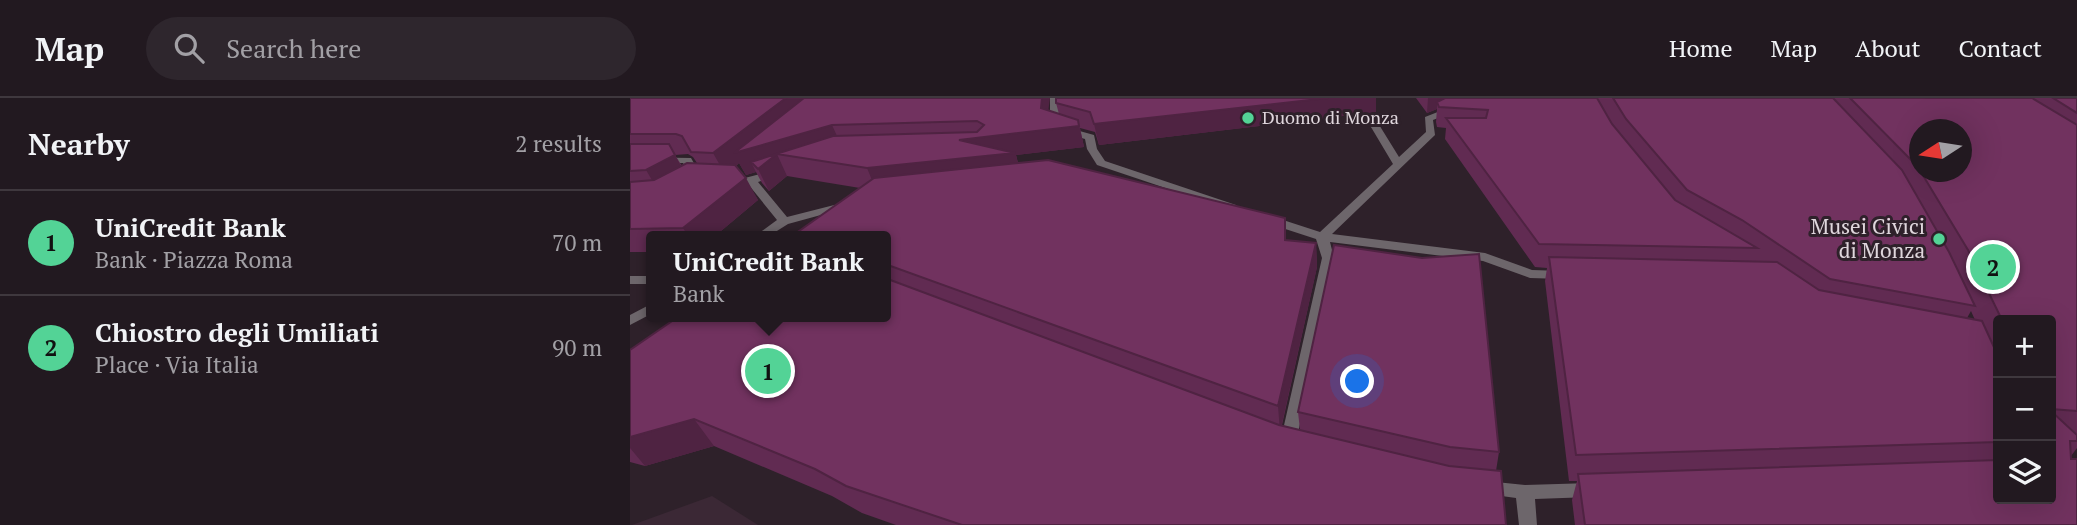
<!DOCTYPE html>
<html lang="en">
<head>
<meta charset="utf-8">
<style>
	body { margin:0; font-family:"PT Serif",serif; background:#2e262d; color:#f1f3f6 }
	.controls { position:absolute; right:21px; bottom:21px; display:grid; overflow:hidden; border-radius:7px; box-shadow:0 7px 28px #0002 }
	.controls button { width:63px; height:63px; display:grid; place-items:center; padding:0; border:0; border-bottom:2px solid #3f383e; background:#221920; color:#f1f3f6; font:35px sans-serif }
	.compass { position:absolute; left:1279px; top:21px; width:63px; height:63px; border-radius:50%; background:#221920; box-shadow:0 7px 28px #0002; rotate:258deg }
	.you { position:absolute; left:728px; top:284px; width:24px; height:24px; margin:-18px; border:5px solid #fff; border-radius:50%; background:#1a73e8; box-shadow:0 0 0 10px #1a73e833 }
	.badge { display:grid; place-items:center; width:46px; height:46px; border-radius:50%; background:#53d396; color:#111; font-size:23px; font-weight:700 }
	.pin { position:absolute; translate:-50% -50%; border:4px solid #fff; box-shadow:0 2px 7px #0006 }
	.popup { position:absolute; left:16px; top:133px; width:245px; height:91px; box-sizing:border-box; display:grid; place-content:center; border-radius:7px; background:#221920; filter:drop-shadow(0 2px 5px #0005); font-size:23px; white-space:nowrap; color:#a2a0a5 }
	.popup b { font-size:26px; color:#f1f3f6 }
	.popup::after { content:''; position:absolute; left:50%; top:100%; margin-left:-14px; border:14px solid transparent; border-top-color:#221920 }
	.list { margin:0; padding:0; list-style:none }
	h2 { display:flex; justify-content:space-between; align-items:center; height:91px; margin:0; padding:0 28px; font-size:30px }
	h2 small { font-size:23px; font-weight:400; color:#a2a0a5 }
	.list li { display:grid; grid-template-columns:46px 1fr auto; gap:21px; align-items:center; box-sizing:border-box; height:105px; padding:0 28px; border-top:2px solid #3f383e }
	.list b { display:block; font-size:26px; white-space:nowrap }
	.list p { margin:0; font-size:23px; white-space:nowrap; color:#a2a0a5 }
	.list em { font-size:23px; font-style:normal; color:#a2a0a5 }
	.icon { flex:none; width:38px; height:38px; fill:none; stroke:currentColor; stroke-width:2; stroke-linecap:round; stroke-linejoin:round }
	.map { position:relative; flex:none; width:1447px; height:427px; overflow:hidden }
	header { display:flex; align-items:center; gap:42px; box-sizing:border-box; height:98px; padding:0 35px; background:#221920; border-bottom:2px solid #3f383e }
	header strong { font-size:33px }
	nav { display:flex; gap:38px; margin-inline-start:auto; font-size:24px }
	.search { width:490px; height:63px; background:#2e262d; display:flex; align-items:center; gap:18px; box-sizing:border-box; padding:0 24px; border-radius:38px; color:#a2a0a5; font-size:26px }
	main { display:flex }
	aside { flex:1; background:#221920 }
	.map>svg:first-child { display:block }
</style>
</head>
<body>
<header>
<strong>Map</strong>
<div class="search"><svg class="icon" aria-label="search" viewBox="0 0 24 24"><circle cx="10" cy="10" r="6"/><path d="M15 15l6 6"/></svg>Search here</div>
<nav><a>Home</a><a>Map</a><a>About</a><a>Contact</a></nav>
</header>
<main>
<aside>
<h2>Nearby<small>2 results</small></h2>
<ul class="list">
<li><span class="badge">1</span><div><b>UniCredit Bank</b><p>Bank · Piazza Roma</p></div><em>70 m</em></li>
<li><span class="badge">2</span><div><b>Chiostro degli Umiliati</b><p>Place · Via Italia</p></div><em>90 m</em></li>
</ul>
</aside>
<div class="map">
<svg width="1447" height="427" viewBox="0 0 1447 427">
	<rect width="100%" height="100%" fill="#2e212a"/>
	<path fill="#3b2835" d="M82,398L128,427H2Z"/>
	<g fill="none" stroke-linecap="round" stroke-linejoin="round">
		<path fill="#6d666b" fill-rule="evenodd" d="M420,0H430L428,27L464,37L467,51L475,63L606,107L608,109L602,112L598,111L467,67L457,51L455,41L420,31Z
			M823,8L826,9V13L803,22L805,37L702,136L855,155L902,172L933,173L940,177L933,181L900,180L853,163L700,144L704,160L666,345L664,349L658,351L652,349L650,345L692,160L686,141L634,124L632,121L638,117L690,134L763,66L735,19L737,17H743L769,59L796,34L795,19Z
			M0,59L61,60L73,81L71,83H63L53,65H0Z
			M146,72L150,73V77L128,84L157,119L216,104L222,107L220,109L158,126L139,138H125L147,122L118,86L109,83L111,81Z
			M0,178H21V186H0Z
			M21,206V216L0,227V217Z
			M856,383L895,387L961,385L967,387L970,392L967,397L961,399L905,401L907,427H889L886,400L850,395L847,390L850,385Z"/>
	</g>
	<path fill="#612b52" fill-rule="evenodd" d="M0,0L418,13L429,16L426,5V0H746V14L469,47L465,34L450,30L454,49L386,57L388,65L657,142L686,145L687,169L652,327L670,332L668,314L869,354L866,373L876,427H266L232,415L202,398L84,348L15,368L0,364V252L255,219V138L230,90L157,78L139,93L132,85L126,74L116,77L109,65L106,68L128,102L85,138H21V154H0ZM58,56L63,59L67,65L52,68L45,57Z
		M786,0H1447V350L1441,358L1447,427H945L942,402L947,383H939L915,183L917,170L905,169L815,41L816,30L807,29L806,24L807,11L797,15ZM1290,32L1332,74H1290ZM1341,213L1345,222L1337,220ZM1368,222H1421V401H1368Z"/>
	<path fill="#4f2342" d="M156,0H190L211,47L147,56L157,78L139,93L128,71L121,64L126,74L116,77L109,65L95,76L83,55Z
		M412,0H420L416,30L411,10Z
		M698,0H746V14L469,47L464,26Z
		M798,0H829L809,10L807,4V11L797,15Z
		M448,22L454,49L386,57L391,77L246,92L237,70L329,42Z
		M39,46L57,79L29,94L16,72Z
		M116,80L128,102L85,138H58L53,130Z
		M686,145L687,169L650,334L648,308Z
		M64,321L84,348L15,368L0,350V339Z"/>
	<path fill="#71325f" stroke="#4f2342" stroke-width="2" d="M0,0H156L83,55L61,54L52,38L46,36H0Z
		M174,0H412L411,10L448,22L449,28L329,42L385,55L237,70L147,56L128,71L121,64L203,38L347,34L354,27L347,23L202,27L104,55Z
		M426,0H698L464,26L460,14L426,5Z
		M815,0H967L982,26L1045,102L1127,150L909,146L816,20H856L858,12L809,9L807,4Z
		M983,0H1203L1272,72L1319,154L1345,208L1200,181L1112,122L1057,92L996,21Z
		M1220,0H1402L1447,27V313L1421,311V222H1372L1338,152L1291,74H1332V32H1290V71Z
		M1423,0H1447V15Z
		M0,46H39L45,57L16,72L0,73Z
		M418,62L655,120V142L686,145L648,308L255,166V138H162L244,80Z
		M57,65L105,67L116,80L53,130L0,131V84L24,82Z
		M704,147L792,160L849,156L869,354L820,349L668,314Z
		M919,159L1147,164L1189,192L1352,223L1368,258V344L946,357Z
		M255,180L649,327L819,368L871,373L876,427H332L216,388L185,371L64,321L0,339V252L48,219H255Z
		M1421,313L1447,337V343H1440L1441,361H1447V427H955L948,376L1368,362V401H1421Z"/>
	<g fill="#53d396" stroke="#2e212a" stroke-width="2.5">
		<circle cx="618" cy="20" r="7"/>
		<circle cx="1309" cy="141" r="7"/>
	</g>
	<g text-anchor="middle" stroke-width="6" stroke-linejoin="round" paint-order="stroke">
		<g font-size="18" fill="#e0d7dd" stroke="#2e212a" text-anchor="start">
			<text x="632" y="26">Duomo di Monza</text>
		</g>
		<g font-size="21" fill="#e0d7dd" stroke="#2e212a" text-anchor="end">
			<text x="1295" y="136">Musei Civici<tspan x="1295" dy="24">di Monza</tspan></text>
		</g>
	</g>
</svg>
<div class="controls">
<button>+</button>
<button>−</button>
<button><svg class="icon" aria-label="layers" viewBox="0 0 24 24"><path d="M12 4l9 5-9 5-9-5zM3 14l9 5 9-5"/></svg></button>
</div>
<svg class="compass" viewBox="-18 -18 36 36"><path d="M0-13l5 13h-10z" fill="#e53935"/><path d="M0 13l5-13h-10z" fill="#a2a0a5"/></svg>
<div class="you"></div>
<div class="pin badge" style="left:138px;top:273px">1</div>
<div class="popup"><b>UniCredit Bank</b>Bank</div>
<div class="pin badge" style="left:1363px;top:169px">2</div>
</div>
</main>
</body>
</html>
